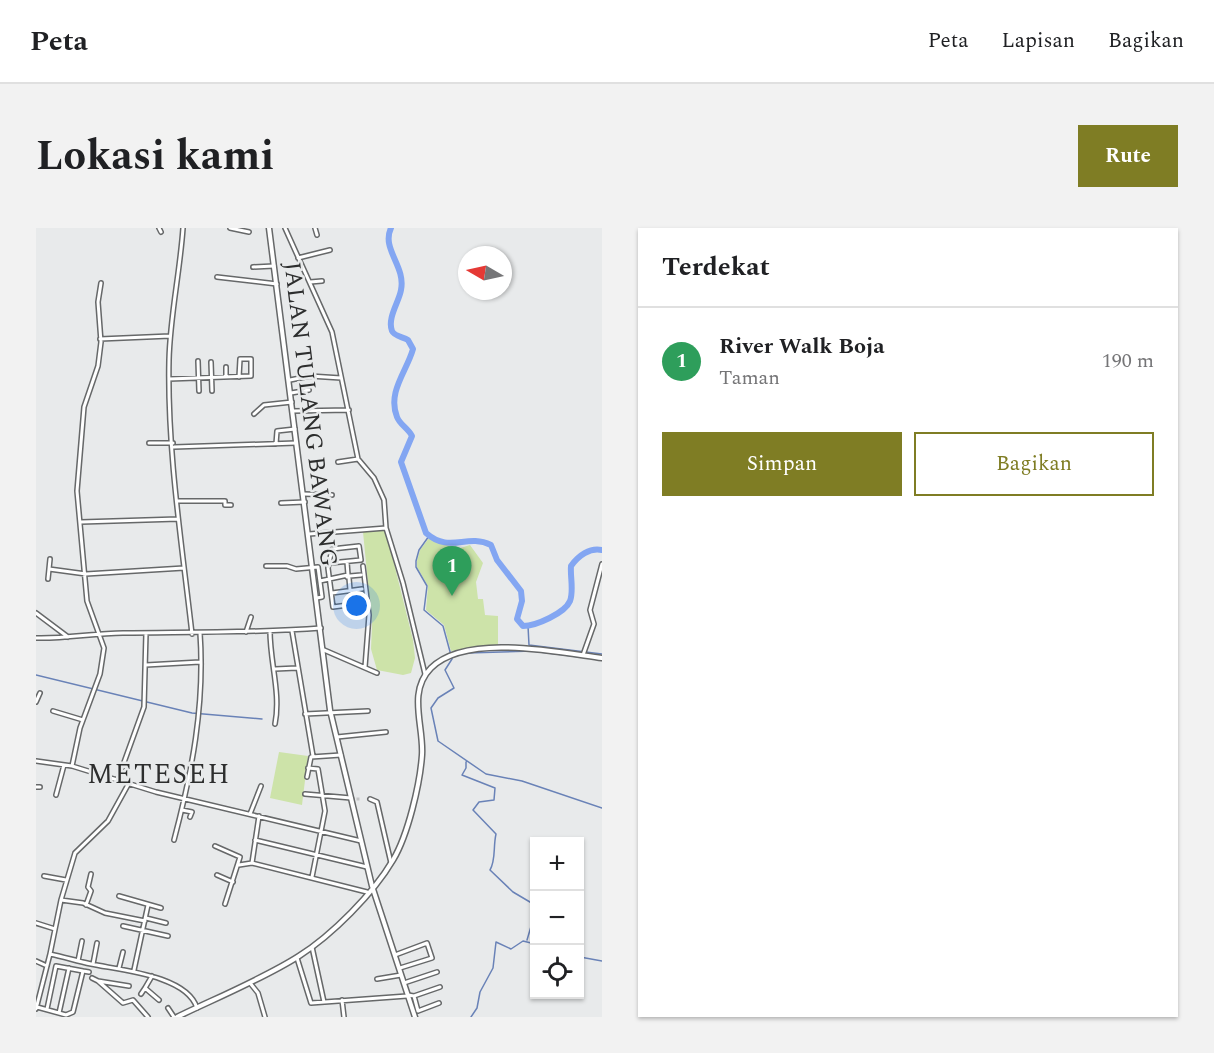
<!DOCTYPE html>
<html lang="id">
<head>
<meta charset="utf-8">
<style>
	body { margin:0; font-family:Spectral,serif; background:#f2f2f2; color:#202124 }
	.controls { position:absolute; right:18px; bottom:18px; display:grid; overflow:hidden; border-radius:0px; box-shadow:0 2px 4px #0004 }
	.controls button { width:54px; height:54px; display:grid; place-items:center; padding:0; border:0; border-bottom:2px solid #e0e0e0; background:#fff; color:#202124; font:30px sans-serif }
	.compass { position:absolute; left:422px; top:18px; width:54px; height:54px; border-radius:50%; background:#fff; box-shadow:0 2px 4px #0004; rotate:279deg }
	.you { position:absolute; left:321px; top:378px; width:21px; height:21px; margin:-15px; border:4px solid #fff; border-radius:50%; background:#1a73e8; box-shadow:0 0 0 9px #1a73e833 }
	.badge { display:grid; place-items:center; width:39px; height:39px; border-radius:50%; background:#7f7d24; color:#fff; font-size:20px; font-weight:700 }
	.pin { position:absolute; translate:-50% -50px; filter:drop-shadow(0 2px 3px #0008) }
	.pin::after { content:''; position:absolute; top:32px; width:21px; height:18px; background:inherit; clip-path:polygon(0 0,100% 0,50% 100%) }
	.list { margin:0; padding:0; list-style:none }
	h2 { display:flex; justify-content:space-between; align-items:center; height:78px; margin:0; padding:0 24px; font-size:26px }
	h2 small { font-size:20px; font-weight:400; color:#757577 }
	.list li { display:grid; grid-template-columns:39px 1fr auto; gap:18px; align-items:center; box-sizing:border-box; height:108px; padding:0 24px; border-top:2px solid #e0e0e0 }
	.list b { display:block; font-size:22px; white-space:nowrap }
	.list p { margin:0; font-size:20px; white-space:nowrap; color:#757577 }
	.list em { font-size:20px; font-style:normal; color:#757577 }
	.actions { display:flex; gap:12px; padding:18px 24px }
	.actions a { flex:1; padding:14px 0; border:2px solid #7f7d24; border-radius:0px; text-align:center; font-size:21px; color:#7f7d24 }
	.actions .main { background:#7f7d24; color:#fff }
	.icon { flex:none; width:33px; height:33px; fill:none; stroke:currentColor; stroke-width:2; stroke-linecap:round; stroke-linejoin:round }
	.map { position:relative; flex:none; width:566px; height:789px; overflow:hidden; border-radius:0px }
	header { display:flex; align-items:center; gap:36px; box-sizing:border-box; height:84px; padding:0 30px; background:#fff; border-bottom:2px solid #e0e0e0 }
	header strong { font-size:28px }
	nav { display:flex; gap:33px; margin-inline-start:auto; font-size:21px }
	.intro { display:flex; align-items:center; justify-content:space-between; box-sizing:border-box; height:144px; padding:0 36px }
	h1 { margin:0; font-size:42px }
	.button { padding:15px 27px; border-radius:0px; background:#7f7d24; color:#fff; font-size:21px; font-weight:700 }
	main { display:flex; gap:36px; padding:0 36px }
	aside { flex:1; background:#fff; border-radius:0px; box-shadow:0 2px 4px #0004 }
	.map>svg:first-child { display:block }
</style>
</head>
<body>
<header>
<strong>Peta</strong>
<nav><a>Peta</a><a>Lapisan</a><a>Bagikan</a></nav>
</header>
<div class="intro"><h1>Lokasi kami</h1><a class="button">Rute</a></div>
<main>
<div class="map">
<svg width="566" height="789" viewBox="0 0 566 789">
	<rect width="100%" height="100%" fill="#e8eaeb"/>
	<path fill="#cde3a9" d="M346,302L350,303L377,412L379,430L375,445L367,447L341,442L335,421L336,396L327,304Z
		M393,310L421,321L434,317L447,335L440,354L442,371H447L449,387L462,388V418L415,423L408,397L390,382L392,358L381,339V333L384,322Z
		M243,524L272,528L266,577L234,570Z"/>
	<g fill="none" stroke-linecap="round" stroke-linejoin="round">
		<path stroke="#6982b7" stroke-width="1.5" d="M393,308L383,322L380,333V339L391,358L388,382L407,398L416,431L409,442L418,460L402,470L395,480L402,513L450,546L486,553L566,580
			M492,398L493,417L566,426
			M431,425L496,423L552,430
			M0,447L156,485L226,491
			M430,534V540L426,547L459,560L458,572L443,574L437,582L460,606C457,619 460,632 454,642L477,664L499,677
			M491,712L499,685
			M544,729L566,733
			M435,789L441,780L444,764L457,740L460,714L475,721L487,713L499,716"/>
		<path stroke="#83a6f2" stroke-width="6" d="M355,0C345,21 370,38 365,62C363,74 351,90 356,103C358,108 367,109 372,112L377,121C371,143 351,164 361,189C364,197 372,200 376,208L365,234L390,305C414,326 430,305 455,317L461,332L485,363L486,373L481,391L487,398C500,398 529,385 534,373C538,363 534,348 535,338C542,328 554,319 566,322"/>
		<path stroke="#c3c4c5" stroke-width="3" stroke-dasharray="3 1.5" stroke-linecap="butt" d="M316,571H325"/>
		<defs>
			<path id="street" d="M123,0L125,4
				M147,0C144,44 134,88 133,132C131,222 146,317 156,406
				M194,0L213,4
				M249,0L296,104L322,231L338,250L348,272L350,300L367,355L389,446
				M279,0L281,7
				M262,30L294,22
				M217,39L238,38
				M181,49L241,56
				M274,54L286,53
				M64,111L134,108
				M162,133L163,163
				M175,134L176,163
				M190,139V149
				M133,151L215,148V131H204L203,149
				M254,152L274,148L305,150
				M255,165L273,162
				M257,183L313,182
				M218,186L228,177L256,174
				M113,215H137
				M240,216L241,203L259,201
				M138,219L260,215
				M302,234L322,231
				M268,266L296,267
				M141,273H189V277H195
				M245,275L269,274
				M45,294L142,291
				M273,306L350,300
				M311,334L312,347
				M294,335L325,332L323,318L296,321L292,340L297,379L327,375
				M230,338H251L260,341L282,339L286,369L281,370
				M327,338L333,387L329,439
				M13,341L50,346L148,340
				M314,348L325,347
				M313,350L314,362
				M12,351L14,331
				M284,353L312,347L314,348L311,349
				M296,365L326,361
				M0,385L32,409
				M234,403C234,435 245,465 239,496
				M256,403L277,528
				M210,404L215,389
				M0,410C29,411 58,405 87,405C153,404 219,405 285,400
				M288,422L341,445
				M547,427L558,396L554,382L566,336
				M110,437L164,434
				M239,441L261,440
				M0,474L4,465
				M17,483L47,492
				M269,486L332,483
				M301,509L350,504
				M0,533L36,538L120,564L325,613
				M36,538L44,500L64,446L68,420L51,373L41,263L48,179L62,138L65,114L62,74L65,55
				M272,540L282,541L289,583L276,649
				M271,549L275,529L305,527
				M82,551L108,479L110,405
				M93,555L72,593L39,625L25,672L14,726C28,729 41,733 55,736C83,742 151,747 161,780
				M0,559H4
				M269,566L315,570
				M20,567L28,537
				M334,571L341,574L355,635
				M146,582L156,584L154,589
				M214,586L225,558
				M138,612C156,544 169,477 164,405
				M219,612L331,639
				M179,618L204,629L189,676
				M216,635L223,588
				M203,637L216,635L331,664
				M181,647L197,654
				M8,648L30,652
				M83,668L125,680
				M25,672L47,675L69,685L109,693
				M50,677L55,663L52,659L55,646
				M110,690L130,695
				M0,695L19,701
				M87,698L132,708
				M276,719L288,774
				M359,727L391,715L396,730L364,740
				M261,730L275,775L371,768
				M0,733L11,738
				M42,733L46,713
				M57,736L61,715
				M83,740L87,724
				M98,742L112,677
				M47,743L53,744
				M56,750L62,753
				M341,751L365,747
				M214,755L222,765L229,789
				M368,755L401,744
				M93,758L62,753L87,775L97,772L112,789
				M109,760L116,748
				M105,766L109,760L123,772
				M372,767L378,768L382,783L403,775
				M378,768L404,759
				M306,772L308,789
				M1,779L30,787
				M132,780L138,789
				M0,781L14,726
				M11,781L20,738L47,743L37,784L30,787
				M23,785L33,740"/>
			<path id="secondary" d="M233,0L294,482L336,658L379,789
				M141,789C178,771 229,750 263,728C296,707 337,666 357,632C372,607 384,556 386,527C388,498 371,464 395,440C430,405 521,424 566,430"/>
		</defs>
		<use href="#street" stroke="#666869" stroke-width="6"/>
		<use href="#secondary" stroke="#666869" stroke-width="7"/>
		<use href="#street" stroke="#fff" stroke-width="3"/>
		<use href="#secondary" stroke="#fff" stroke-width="4"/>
	</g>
	<g text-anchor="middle" stroke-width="5" stroke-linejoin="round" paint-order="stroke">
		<g font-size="24" fill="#2d2e2e" stroke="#e8eaeb">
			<text transform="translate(275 186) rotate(83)" y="8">JALAN TULANG BAWANG</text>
		</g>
		<g font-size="27" letter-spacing="1.5" fill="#2d2e2e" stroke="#e8eaeb">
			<text x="123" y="555">METESEH</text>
		</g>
	</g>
</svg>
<div class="controls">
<button>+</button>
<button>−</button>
<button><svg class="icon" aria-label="locate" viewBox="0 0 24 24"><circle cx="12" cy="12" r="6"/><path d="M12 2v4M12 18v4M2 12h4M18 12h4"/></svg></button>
</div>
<svg class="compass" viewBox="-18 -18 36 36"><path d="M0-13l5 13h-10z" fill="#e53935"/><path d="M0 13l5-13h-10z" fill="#757577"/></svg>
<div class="you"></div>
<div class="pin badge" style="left:416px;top:368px;background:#2e9e5b">1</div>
</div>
<aside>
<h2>Terdekat<small></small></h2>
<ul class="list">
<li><span class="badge" style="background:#2e9e5b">1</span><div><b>River Walk Boja</b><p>Taman</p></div><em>190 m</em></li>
</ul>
<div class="actions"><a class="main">Simpan</a><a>Bagikan</a></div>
</aside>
</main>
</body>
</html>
